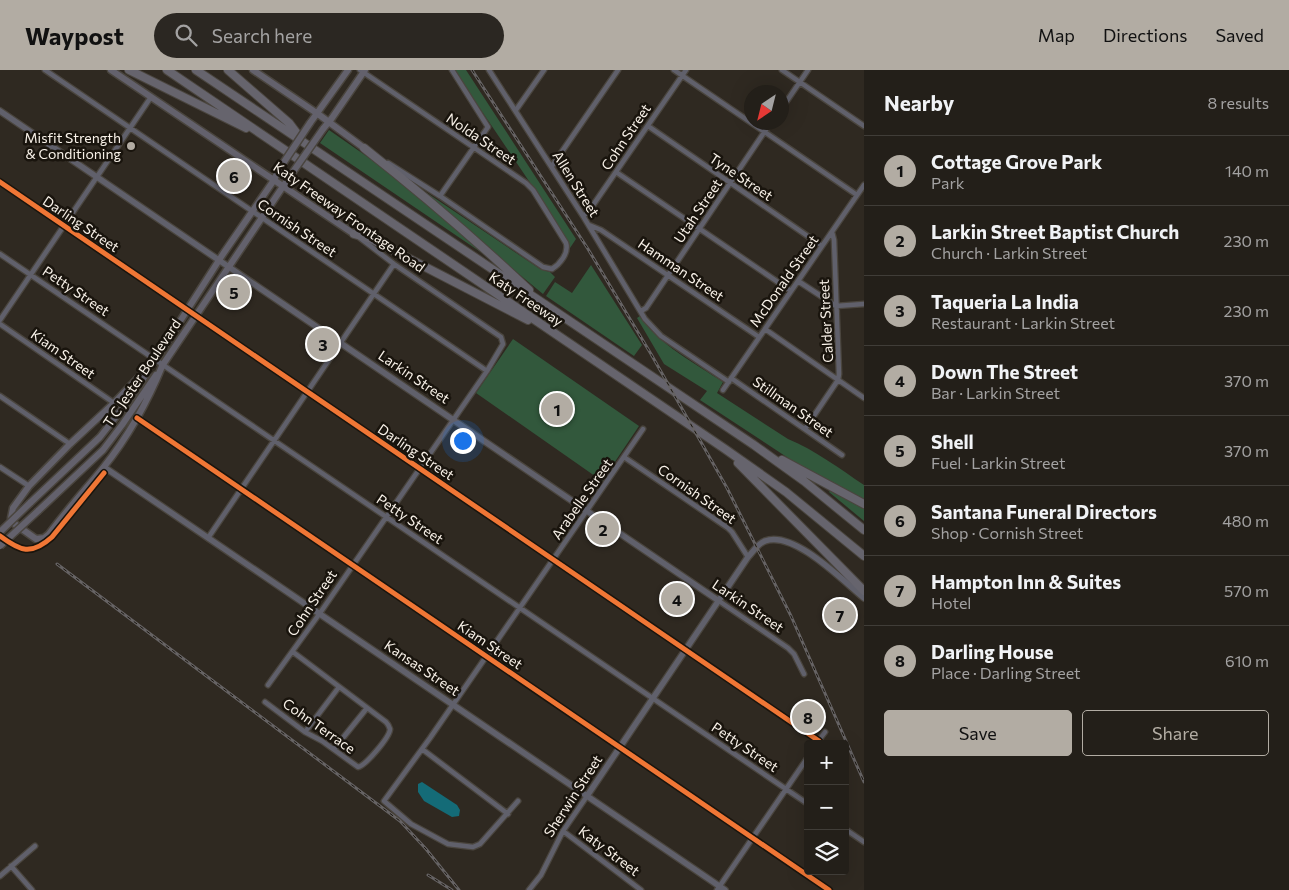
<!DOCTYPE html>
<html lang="en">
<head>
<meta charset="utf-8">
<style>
	body { margin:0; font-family:Commissioner,sans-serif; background:#2b2722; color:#f1f3f6 }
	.controls { position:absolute; right:15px; bottom:15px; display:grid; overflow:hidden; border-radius:5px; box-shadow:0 5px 20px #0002 }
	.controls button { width:45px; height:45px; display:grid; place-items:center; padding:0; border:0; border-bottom:1px solid #403d38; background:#231f19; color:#f1f3f6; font:25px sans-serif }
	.compass { position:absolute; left:744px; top:15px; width:45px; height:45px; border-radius:50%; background:#231f19; box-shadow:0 5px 20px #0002; rotate:215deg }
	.you { position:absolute; left:462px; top:370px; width:18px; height:18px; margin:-12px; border:4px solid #fff; border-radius:50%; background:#1a73e8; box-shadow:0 0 0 8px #1a73e833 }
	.badge { display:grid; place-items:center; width:32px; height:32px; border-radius:50%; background:#b2aca3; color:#111; font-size:16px; font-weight:700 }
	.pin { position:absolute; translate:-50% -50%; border:2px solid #fff; box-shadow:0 1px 5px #0006 }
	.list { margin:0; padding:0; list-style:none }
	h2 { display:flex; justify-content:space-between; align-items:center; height:65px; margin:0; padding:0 20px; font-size:21px }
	h2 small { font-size:16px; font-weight:400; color:#a3a2a2 }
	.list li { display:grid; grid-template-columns:32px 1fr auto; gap:15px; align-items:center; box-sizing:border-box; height:70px; padding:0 20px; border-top:1px solid #403d38 }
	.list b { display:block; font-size:19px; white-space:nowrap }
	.list p { margin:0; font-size:16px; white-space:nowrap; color:#a3a2a2 }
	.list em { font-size:16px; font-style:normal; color:#a3a2a2 }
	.actions { display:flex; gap:10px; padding:15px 20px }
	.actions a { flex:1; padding:11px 0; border:1px solid #b2aca3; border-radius:5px; text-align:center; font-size:18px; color:#b2aca3 }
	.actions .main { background:#b2aca3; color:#111 }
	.icon { flex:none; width:28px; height:28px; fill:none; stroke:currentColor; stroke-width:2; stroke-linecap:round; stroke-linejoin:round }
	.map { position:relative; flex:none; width:864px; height:820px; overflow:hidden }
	header { display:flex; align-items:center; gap:30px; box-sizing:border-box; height:70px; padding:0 25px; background:#b2aca3; color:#111 }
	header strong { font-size:24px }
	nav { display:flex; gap:28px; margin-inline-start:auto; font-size:18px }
	.search { width:350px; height:45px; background:#2b2722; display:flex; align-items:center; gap:12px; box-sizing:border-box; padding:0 18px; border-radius:28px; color:#a3a2a2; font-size:19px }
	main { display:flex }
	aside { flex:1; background:#231f19 }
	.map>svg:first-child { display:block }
</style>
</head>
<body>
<header>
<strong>Waypost</strong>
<div class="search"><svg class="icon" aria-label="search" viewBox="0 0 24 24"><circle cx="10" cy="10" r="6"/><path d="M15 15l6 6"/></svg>Search here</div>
<nav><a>Map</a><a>Directions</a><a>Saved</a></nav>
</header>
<main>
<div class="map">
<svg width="864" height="820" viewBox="0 0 864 820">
	<rect width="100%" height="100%" fill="#2f2921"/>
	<path fill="#32583c" d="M454,0H466L576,169L570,178L545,135Z
		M329,60L392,104L484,180L482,183L320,73Z
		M427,123L540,199L550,202L555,207L543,224L425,126Z
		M591,195L642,275L634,286L546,226L555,212L572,223Z
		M640,246C658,274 696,294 723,312L717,323L788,369C815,380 840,399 864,415V431L811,403L700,330L707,321L664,294L637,248Z
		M513,269L639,356L602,411L476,323Z
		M831,419L864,437V451L829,422Z"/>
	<path fill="#146b77" d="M422,712L457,735L460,740L459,746L452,747L424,731L418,722V714Z"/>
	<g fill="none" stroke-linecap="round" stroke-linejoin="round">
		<defs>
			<path id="minor" d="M45,0L487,301
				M360,0L526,113L533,120L566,173C569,183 560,194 552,199L543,197L440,126L388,93
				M489,0L583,146L645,249L661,266L729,312
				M674,0L857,125
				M782,0L864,56
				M782,38L808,0
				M516,40L544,0
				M648,56L822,176
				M552,96L618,0
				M616,102L791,221
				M0,112L819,671
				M440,126L488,57L452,0
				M583,146L589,141L686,0
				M589,155L601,160L759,267
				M0,184L808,734
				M798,211L836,236L864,234
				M641,241L646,238L771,52
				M0,250L151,27
				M0,254L114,333
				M765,259L864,328
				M731,308L842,385
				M723,320L864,115
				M0,326L70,374
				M137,348L829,820
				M805,359L838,310L839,304L834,170L832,162
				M624,387L728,458L732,462L748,487
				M0,397L29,416
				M208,468L394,194
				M719,531L788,578L794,584L804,604
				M268,615L320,543L487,301L503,274L501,267L498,265L394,194L360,168
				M265,632L305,662L322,671L358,697C365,696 390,667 390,659C389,656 388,654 386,652L293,582
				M305,662L339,617
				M816,674L825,662
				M334,679L367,638
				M422,679L508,744
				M518,731L480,774L473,777L448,774L411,754L384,731L430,668L643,359
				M845,759L864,772
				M563,761L641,820
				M11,796L32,820
				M0,806L35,776
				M529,820L541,805L563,761L587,726
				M717,820L808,687"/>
			<path id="tertiary" d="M0,41L719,531
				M104,397L725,820
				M587,726L748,487C753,482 758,473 765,471C794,460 843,511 864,528"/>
			<path id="secondary" d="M111,0L354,164
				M253,0L318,44L364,78
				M310,53L348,0
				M323,59L332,48L365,0
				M156,289L114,333L70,374L29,416L13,438L11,448L12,452L36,469L44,468L49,464C66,441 85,420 103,398C128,367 148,331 163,294
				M154,292L223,184L274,110L278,101
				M162,296L288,109
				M30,433L100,367L122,339L147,303
				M38,441L103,380L122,355L156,305"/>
			<path id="motorway" d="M129,0L246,58
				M167,0L725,379L786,422L864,486
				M196,0L754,375L804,411L864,460
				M228,0L289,53L301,69
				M364,78C421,123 476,170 529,220
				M354,164L371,169L528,250
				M782,390L864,434
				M738,393L864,521"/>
		</defs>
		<use href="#minor" stroke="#4a453e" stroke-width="7"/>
		<use href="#tertiary" stroke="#4a453e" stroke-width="8"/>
		<use href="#secondary" stroke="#4a453e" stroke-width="9"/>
		<use href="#motorway" stroke="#4a453e" stroke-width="10"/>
		<use href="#minor" stroke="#60606b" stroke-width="4.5"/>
		<use href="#tertiary" stroke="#60606b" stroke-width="5.5"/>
		<use href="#secondary" stroke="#63616c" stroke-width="6"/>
		<use href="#motorway" stroke="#66646d" stroke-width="8"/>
		<defs>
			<path id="rail" d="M472,0L588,179L651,284L727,418L791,546L864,712
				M57,494L400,751L426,779L459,820
				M428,805L452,820"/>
		</defs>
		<use href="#rail" stroke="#666364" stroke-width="3"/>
		<use href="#rail" stroke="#19140d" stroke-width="1" stroke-dasharray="4" stroke-linecap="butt"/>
		<defs>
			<path id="secondary-bridge" d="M278,101L310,53
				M288,109L323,59
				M0,462L30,433
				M0,476L38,441"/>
		</defs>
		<use href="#secondary-bridge" stroke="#4a453e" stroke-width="9" stroke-linecap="butt"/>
		<use href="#secondary-bridge" stroke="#63616c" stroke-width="6"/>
		<defs>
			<path id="cycleway" d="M0,112L819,671
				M137,348L829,820
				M0,466C20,481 31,486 52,467L104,403"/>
		</defs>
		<use href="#cycleway" stroke="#19140d" stroke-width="8"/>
		<use href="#cycleway" stroke="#f07635" stroke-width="5"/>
	</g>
	<circle fill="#b2aca3" stroke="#19140d" stroke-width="2" cx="131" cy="76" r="5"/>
	<g text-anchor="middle" stroke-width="5" stroke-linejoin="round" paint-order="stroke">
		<g font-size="14" fill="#f9f2e9" stroke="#19140d">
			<text transform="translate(626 67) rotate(-56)" y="5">Cohn Street</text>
			<text transform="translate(481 69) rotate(34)" y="5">Nolda Street</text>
			<text transform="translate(741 107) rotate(34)" y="5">Tyne Street</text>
			<text transform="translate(576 114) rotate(58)" y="5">Allen Street</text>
			<text transform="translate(698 141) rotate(-56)" y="5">Utah Street</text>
			<text transform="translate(349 147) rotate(35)" y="5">Katy Freeway Frontage Road</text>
			<text transform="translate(81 154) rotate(34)" y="5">Darling Street</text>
			<text transform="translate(297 158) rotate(34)" y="5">Cornish Street</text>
			<text transform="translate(681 200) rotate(34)" y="5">Hamman Street</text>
			<text transform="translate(784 211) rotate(-55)" y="5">McDonald Street</text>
			<text transform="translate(76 221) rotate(34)" y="5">Petty Street</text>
			<text transform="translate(526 229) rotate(34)" y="5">Katy Freeway</text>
			<text transform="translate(826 251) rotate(-93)" y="5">Calder Street</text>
			<text transform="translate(63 284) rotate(35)" y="5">Kiam Street</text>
			<text transform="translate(142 303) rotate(-56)" y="5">T C Jester Boulevard</text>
			<text transform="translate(414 307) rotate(34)" y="5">Larkin Street</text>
			<text transform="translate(793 337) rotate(35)" y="5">Stillman Street</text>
			<text transform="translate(416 382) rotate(34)" y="5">Darling Street</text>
			<text transform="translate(697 424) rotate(35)" y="5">Cornish Street</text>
			<text transform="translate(582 429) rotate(-55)" y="5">Arabelle Street</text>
			<text transform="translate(410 449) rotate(34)" y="5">Petty Street</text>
			<text transform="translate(312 533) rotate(-56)" y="5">Cohn Street</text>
			<text transform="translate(748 536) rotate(34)" y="5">Larkin Street</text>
			<text transform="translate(490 575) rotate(34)" y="5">Kiam Street</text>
			<text transform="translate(422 598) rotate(34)" y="5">Kansas Street</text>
			<text transform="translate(319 656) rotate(35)" y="5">Cohn Terrace</text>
			<text transform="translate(745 677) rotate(34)" y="5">Petty Street</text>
			<text transform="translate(573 726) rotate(-57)" y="5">Sherwin Street</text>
			<text transform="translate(609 781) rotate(37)" y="5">Katy Street</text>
		</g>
		<g font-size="14" fill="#f9f2e9" stroke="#19140d" text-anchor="end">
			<text x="121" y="73">Misfit Strength<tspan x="121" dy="16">&amp; Conditioning</tspan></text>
		</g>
	</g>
</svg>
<div class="controls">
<button>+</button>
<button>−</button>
<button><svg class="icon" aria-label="layers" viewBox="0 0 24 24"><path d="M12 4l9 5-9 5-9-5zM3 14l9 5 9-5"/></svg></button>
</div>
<svg class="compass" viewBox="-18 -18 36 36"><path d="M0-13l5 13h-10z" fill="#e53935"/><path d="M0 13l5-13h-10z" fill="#a3a2a2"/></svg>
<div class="you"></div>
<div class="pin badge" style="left:557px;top:339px">1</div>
<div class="pin badge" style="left:603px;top:459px">2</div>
<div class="pin badge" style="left:323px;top:274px">3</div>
<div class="pin badge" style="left:677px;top:529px">4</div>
<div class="pin badge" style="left:234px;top:222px">5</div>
<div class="pin badge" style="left:234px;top:106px">6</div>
<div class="pin badge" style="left:840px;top:545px">7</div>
<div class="pin badge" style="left:808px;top:647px">8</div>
</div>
<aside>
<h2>Nearby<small>8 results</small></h2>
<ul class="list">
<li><span class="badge">1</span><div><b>Cottage Grove Park</b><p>Park</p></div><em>140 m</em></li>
<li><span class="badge">2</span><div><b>Larkin Street Baptist Church</b><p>Church · Larkin Street</p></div><em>230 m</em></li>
<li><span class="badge">3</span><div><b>Taqueria La India</b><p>Restaurant · Larkin Street</p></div><em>230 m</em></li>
<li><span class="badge">4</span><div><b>Down The Street</b><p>Bar · Larkin Street</p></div><em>370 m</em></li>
<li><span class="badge">5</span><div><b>Shell</b><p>Fuel · Larkin Street</p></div><em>370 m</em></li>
<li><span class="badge">6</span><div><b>Santana Funeral Directors</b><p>Shop · Cornish Street</p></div><em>480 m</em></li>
<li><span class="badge">7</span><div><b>Hampton Inn &amp; Suites</b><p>Hotel</p></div><em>570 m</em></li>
<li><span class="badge">8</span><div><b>Darling House</b><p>Place · Darling Street</p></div><em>610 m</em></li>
</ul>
<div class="actions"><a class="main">Save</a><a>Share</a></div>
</aside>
</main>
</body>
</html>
